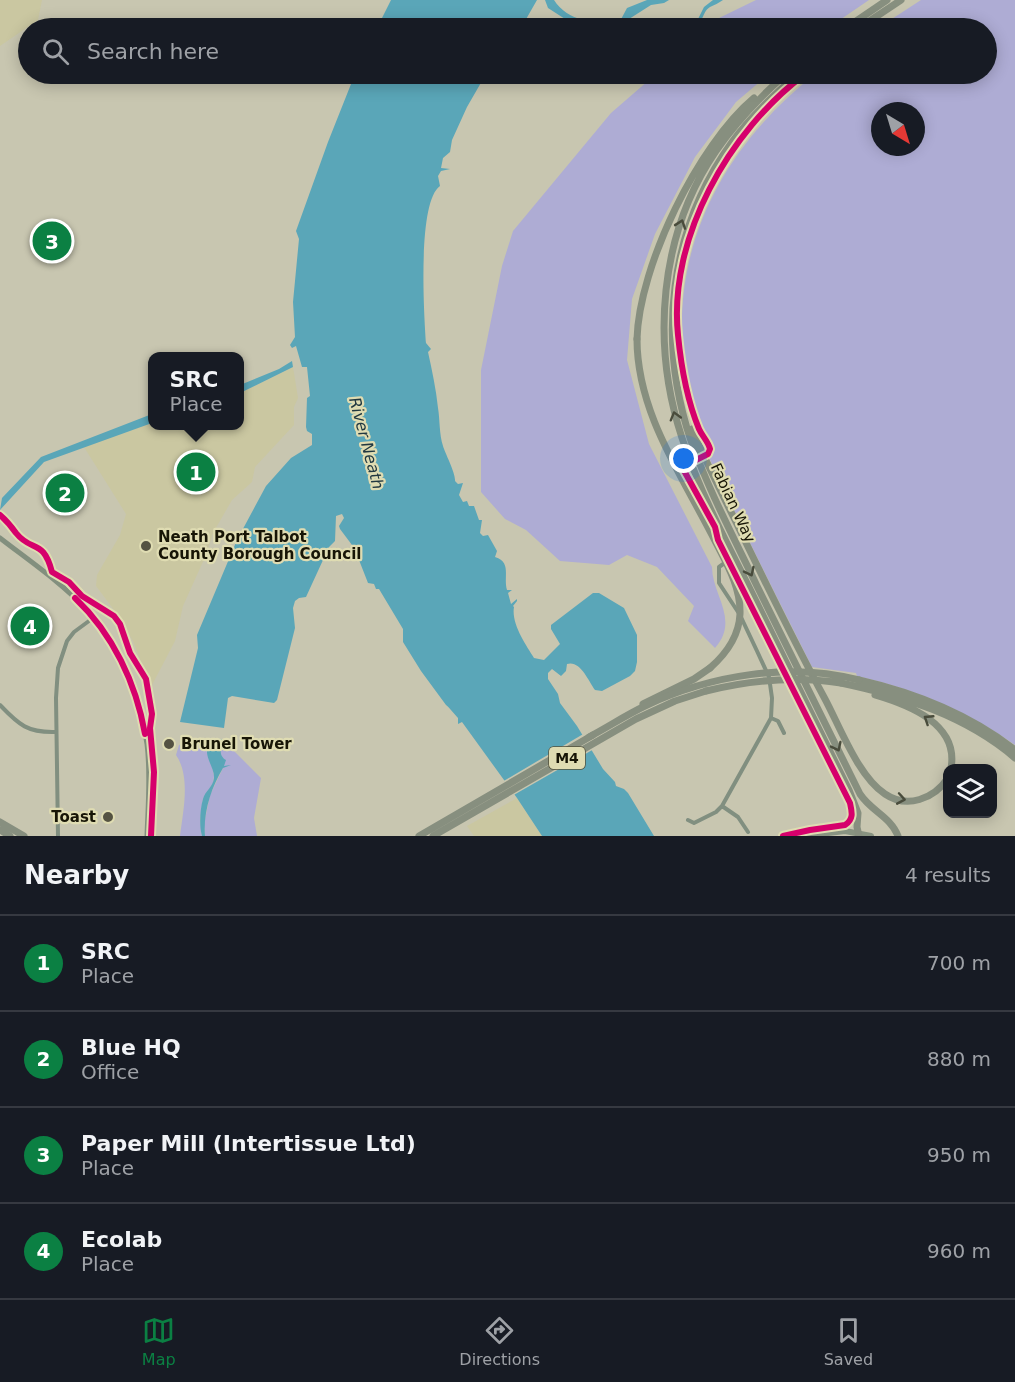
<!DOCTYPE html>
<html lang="en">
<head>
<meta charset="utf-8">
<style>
	body { margin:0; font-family:"DejaVu Sans",sans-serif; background:#20242c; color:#f1f3f6 }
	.controls { position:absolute; right:18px; bottom:18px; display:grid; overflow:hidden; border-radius:12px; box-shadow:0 3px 15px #0003 }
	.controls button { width:54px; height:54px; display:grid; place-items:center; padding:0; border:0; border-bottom:2px solid #363941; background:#171b24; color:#f1f3f6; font:30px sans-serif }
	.compass { position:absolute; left:871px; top:102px; width:54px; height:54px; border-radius:50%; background:#171b24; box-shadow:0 3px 15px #0003; rotate:142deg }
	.you { position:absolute; left:684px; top:459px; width:21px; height:21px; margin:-15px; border:4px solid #fff; border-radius:50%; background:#1a73e8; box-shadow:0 0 0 9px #1a73e833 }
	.badge { display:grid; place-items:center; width:39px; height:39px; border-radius:50%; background:#0b8043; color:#fff; font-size:20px; font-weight:700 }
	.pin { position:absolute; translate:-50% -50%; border:3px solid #fff; box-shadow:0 2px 6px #0006 }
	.popup { position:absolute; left:148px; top:352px; width:96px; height:78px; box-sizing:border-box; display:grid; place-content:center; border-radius:12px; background:#171b24; filter:drop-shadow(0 2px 4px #0005); font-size:20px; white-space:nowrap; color:#9ea1a6 }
	.popup b { font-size:22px; color:#f1f3f6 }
	.popup::after { content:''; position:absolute; left:50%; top:100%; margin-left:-12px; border:12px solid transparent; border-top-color:#171b24 }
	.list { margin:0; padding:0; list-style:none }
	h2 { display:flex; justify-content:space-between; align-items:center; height:78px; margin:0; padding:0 24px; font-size:26px }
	h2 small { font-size:20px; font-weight:400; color:#9ea1a6 }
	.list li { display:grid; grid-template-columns:39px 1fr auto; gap:18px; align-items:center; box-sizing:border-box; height:96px; padding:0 24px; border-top:2px solid #363941 }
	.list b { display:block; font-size:22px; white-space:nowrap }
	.list p { margin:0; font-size:20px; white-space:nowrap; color:#9ea1a6 }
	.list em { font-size:20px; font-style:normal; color:#9ea1a6 }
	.icon { flex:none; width:33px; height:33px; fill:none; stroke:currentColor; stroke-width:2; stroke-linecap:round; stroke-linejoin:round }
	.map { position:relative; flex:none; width:1015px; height:836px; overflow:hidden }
	.search { position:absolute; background:#171b24; box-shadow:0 3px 15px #0003; left:18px; right:18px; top:18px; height:66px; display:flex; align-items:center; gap:15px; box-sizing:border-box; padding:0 21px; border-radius:33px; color:#9ea1a6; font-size:22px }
	.sheet { height:462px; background:#171b24 }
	nav { display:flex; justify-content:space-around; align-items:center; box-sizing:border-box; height:84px; border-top:2px solid #363941; background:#171b24; font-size:16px; color:#9ea1a6 }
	nav a { display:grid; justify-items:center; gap:3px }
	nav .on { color:#0b8043 }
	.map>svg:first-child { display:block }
</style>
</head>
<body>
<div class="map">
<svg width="1015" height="836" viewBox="0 0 1015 836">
	<rect width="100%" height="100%" fill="#c8c6b0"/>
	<path fill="#cac7a1" d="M0,0H42L38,20L0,46Z
		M293,367L298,398L294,407V425L255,467L252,482L232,500L213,533L206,555L183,606L175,641L151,687L133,641L117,614L96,586L97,575L120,535L126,514L84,447L152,423V426H240V393Z
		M517,798L542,836H474L467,826Z"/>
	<path fill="#aeacd4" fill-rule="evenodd" d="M756,0H869L828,28H706L717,19Z
		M921,0H1015V745C965,710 917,690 857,676L856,673L812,667C788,619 764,572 741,524C727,496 712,467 701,437C652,294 699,166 815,74H986V28H878ZM880,111H916V147H880Z
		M656,74H769L736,102L695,157L655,234L632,299L627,360L649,444L712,567C712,595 740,620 715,648L688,621L694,606L657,567L627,555L609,565L560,561L526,530L505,519L481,492V370L502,266L513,231L611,113Z
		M212,738L208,743L214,776L213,783L203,799L200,819L202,836H180C183,811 191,777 176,755L179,745Z
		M223,740L261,778L254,818L257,836H205L204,824L210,795L224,766L220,751Z"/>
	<path fill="#5aa6b8" d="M391,0H537L521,28H377Z
		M545,0H554C567,21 596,24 618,25L627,8L647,0H669L664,3L651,5L629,19L639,20L642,25H647L639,28L638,24L635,22L624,28H579L548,8Z
		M713,0H723C719,3 714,5 710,7C700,13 705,29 685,28L698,19L704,7Z
		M355,74H486L467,107L452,140L450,152L443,158L441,168L450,169L441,171L438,176L440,186C417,202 424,315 426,343L431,349L428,352C432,370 436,389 438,408C440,420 439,434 443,446C445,453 456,474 455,481L458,484L463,483L459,495L463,502L467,501L469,506H474L479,520H482L480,533L483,536L488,535L497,551L495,557C512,562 503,577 507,590H512L508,593L511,604L517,599V601L513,606L514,607C511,624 526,645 534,658L544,660L560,644L551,629V625L593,593H599L624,608L637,635V662L635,671L630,676L602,691L595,690C588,680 580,660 567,664L566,671L561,676L552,669L548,673V679L558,694L560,703L577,726L603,769L615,782L616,786L624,789L628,793L654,836H542L517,798L462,722L458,724V718C455,715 448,706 446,705L421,671L403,642V629L379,589H376L374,584L368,583L359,560L356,558L352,545L340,529L339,526L344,518L342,514L336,516L335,541L329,547L306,597L299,598L295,601L293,608L295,628L277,700L274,703L232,696L228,698L224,728L180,722L198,648L197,635L237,540L266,486L291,458L312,445V434L307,431L306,427L307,398L310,396L307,367H302L296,346L292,348L290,345L295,337L293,302L299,239L296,231L328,142Z
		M292,361L293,367L240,393V385L279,369Z
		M152,414V423L44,462L0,510L2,498L41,457Z
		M212,738H217L223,740C221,748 218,755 226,760L224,766L231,765L223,768C211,788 203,813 205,836H202C199,826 200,809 203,799C205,791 213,787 214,778C215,766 199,753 212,738Z"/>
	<path fill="#c8c6b0" d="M585,733L594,749L512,796L502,782Z"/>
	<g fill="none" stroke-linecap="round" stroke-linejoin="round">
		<path stroke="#818f80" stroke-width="4" d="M0,705C19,725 28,733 56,732
			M771,718L778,721L784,733
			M722,806L738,817L748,832
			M688,820L694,823L716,812L722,806L771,718L772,698L769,677L757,651L740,615L719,583V567L733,557
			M58,836L56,698L58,668L67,641L74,632L93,618"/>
		<path stroke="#828f7e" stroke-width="5" d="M0,538C27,559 62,583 85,608C119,645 140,694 147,744C151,774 148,806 147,836"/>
		<path stroke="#889381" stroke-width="6" d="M804,836L845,831L871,836"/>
		<path stroke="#878f7f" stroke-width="7" d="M846,28L887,0
			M859,28L901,0
			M786,74C760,97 736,122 716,151C659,234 651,344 682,438C699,489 723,536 747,583C781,652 815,721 849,790L858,813L857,827L859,836
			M798,74C774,95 751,116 732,142C669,229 657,340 691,441C709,491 734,538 757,586C791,655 826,724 860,794C871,811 891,817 898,836
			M637,339C639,266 698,145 754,98
			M692,429C705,460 720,490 735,520C764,580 793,640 825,699C840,727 858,776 885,794C907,809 934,799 948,778
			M859,680C916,693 969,714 1015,750
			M841,683C903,696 966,716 1015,758
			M875,695C909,705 959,724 951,768
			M643,704L694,679L710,668
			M0,822L24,836
			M0,830L10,836
			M419,836L593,735
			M433,836L636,719L675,701L706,691"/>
		<path stroke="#878f7f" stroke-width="7" d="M637,339C637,412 681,474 713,537C725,561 741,586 740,614C739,636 726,654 710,668
			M706,691C750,680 796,676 841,683
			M589,737C608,727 626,715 645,706C710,675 789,662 859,680"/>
		<defs>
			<path id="cycleway" d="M0,515C7,521 11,526 16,533C32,553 43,538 52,572L69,582L82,596L114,616L120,624L130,653L146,679L152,714L150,728L154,772L151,836
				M75,598C113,634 136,683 145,734
				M783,836L810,830L845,825C854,819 852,812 850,803L718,540L715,527L682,467L708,454L710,449C708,441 702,436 699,429C687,400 681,366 678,335C668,238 729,131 805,74"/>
		</defs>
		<use href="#cycleway" stroke="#dfdcb2" stroke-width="10"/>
		<use href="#cycleway" stroke="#d6006c" stroke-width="6"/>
	</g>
	<defs><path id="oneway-chevron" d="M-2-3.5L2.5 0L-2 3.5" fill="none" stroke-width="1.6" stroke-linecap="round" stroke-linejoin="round" transform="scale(1.5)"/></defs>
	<g stroke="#494c3c">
		<use href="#oneway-chevron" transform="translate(681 224) rotate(-71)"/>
		<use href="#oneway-chevron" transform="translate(675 416) rotate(-106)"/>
		<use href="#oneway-chevron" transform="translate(750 572) rotate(64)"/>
		<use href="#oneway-chevron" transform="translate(928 719) rotate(-147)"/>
		<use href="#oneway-chevron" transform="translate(837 747) rotate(64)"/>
		<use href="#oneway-chevron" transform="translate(901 799) rotate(10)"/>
	</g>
	<g fill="#555342" stroke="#dfdcb2" stroke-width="2">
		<circle cx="146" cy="546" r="6"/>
		<circle cx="169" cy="744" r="6"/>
		<circle cx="108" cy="817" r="6"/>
	</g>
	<g text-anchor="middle" stroke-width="4.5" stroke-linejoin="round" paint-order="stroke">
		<rect fill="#dfdcb2" stroke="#53513a" stroke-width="1.5" x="549" y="747" width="36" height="22" rx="4.5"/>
		<g font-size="14" font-weight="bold" fill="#171506">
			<text x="567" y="763">M4</text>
		</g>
		<g font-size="15" fill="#171506" stroke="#dfdcb2">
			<text transform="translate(733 503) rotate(65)" y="5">Fabian Way</text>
		</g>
		<g font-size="15" font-weight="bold" fill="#171506" stroke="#dfdcb2" text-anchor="start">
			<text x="158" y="542">Neath Port Talbot<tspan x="158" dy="17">County Borough Council</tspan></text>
			<text x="181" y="749">Brunel Tower</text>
			<text x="96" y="822" text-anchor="end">Toast</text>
		</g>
		<g font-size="16" font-style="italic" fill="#213841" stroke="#dfdcb2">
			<text transform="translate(367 443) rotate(75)" y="6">River Neath</text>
		</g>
	</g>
</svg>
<div class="controls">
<button><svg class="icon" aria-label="layers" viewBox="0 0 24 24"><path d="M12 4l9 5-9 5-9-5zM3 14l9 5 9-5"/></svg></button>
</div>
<svg class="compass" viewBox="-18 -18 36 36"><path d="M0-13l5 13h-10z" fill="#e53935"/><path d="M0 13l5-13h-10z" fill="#9ea1a6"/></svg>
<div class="you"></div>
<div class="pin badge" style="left:196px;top:472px">1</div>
<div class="popup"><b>SRC</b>Place</div>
<div class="pin badge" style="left:65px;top:493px">2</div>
<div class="pin badge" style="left:52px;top:241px">3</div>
<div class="pin badge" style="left:30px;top:626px">4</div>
<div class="search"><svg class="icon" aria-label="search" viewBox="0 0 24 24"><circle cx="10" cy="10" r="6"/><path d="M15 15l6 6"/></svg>Search here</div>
</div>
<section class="sheet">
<h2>Nearby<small>4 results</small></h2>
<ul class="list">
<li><span class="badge">1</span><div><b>SRC</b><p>Place</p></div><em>700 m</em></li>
<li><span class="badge">2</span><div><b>Blue HQ</b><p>Office</p></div><em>880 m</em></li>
<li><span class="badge">3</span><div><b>Paper Mill (Intertissue Ltd)</b><p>Place</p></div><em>950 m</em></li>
<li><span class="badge">4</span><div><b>Ecolab</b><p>Place</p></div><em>960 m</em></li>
</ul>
</section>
<nav>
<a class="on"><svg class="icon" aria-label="map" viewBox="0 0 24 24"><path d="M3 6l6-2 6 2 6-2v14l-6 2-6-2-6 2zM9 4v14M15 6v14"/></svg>Map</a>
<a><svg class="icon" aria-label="directions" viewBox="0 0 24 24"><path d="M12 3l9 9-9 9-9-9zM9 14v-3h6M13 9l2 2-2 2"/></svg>Directions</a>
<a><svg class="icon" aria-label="saved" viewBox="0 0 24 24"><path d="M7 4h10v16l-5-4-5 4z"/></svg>Saved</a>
</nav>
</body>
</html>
